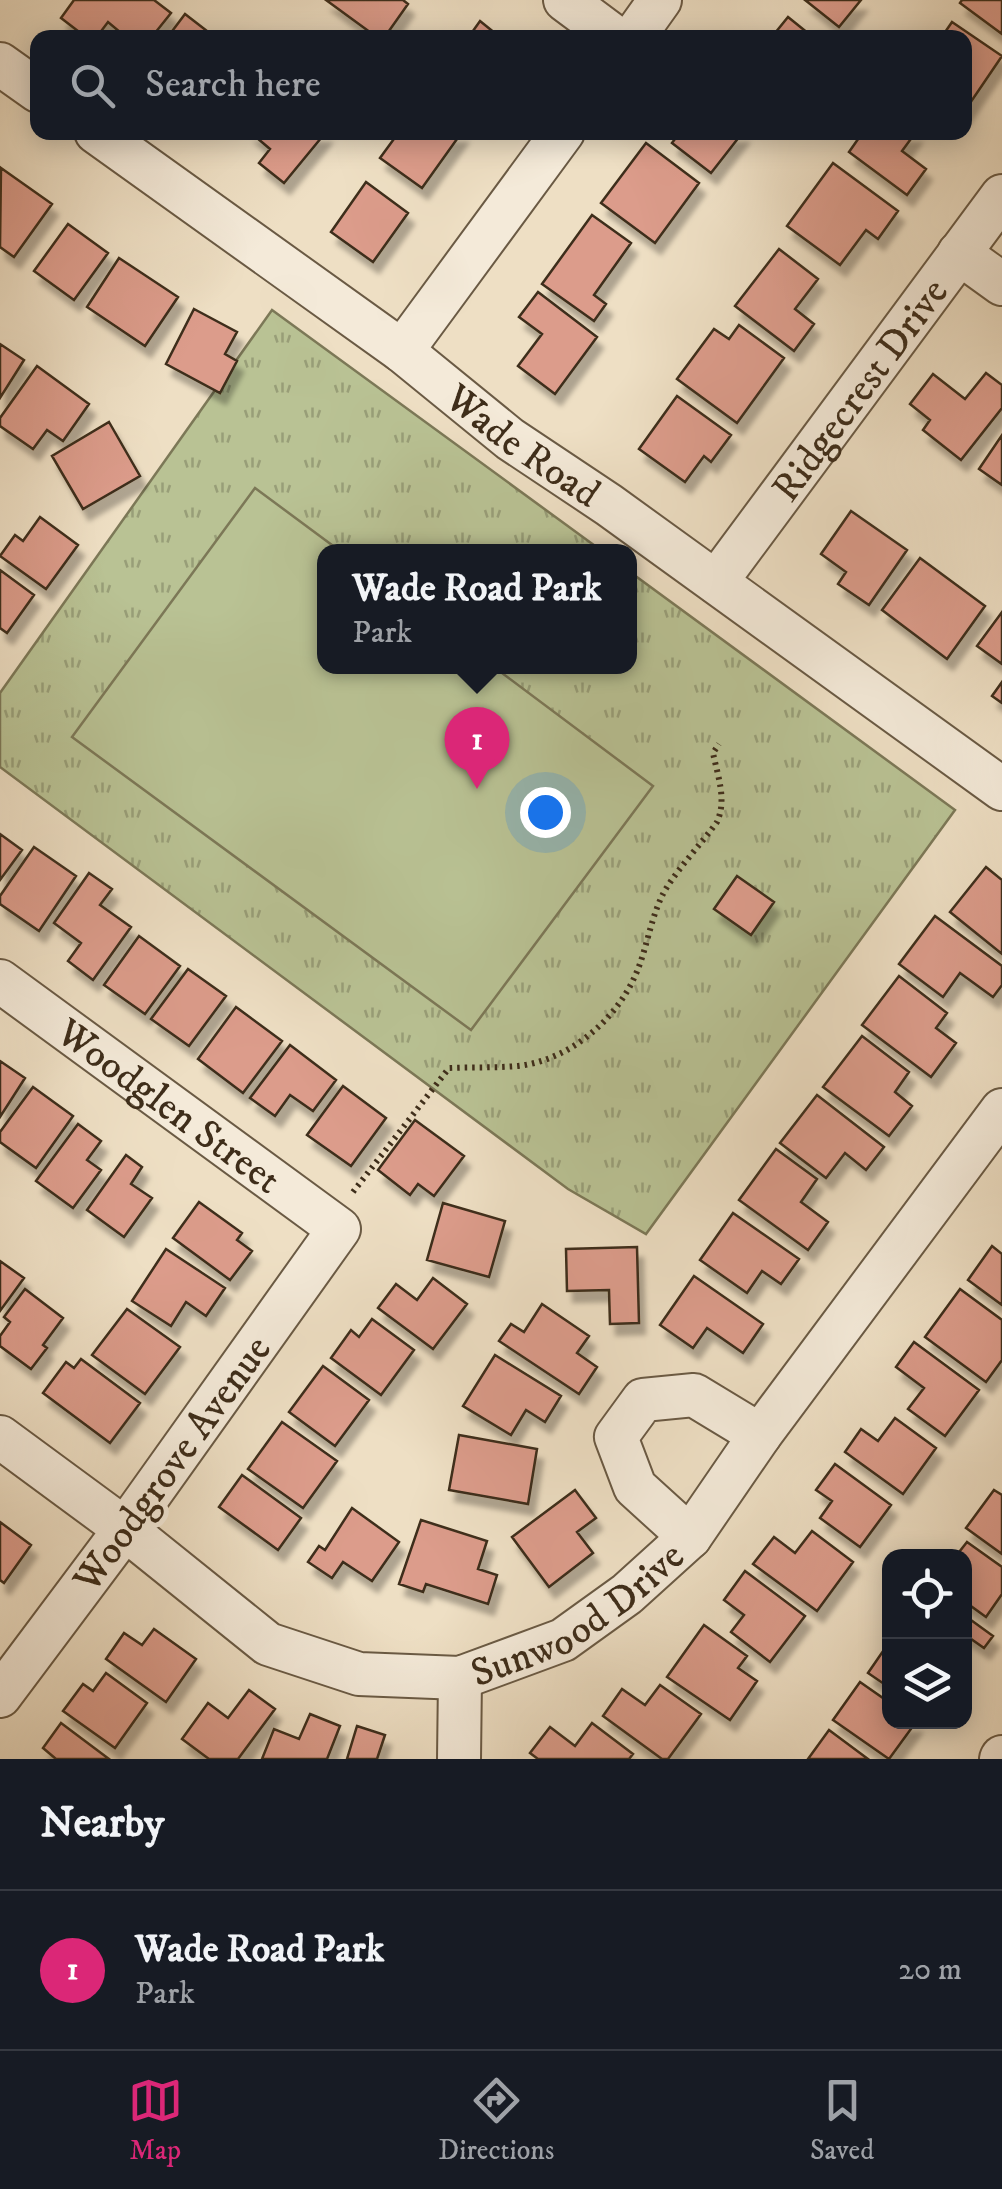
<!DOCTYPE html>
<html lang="en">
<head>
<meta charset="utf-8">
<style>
	body { margin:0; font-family:"IM FELL DW Pica",serif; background:#242831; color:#f1f3f6 }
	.controls { position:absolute; right:30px; bottom:30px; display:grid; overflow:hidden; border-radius:20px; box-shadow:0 5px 25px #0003 }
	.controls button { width:90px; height:90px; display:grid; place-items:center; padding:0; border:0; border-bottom:2px solid #363941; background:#171b24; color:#f1f3f6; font:50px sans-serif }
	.you { position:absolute; left:545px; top:812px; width:35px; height:35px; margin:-25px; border:8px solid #fff; border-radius:50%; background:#1a73e8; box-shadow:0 0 0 15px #1a73e833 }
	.badge { display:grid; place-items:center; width:65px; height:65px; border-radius:50%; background:#db2777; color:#fff; font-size:32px; font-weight:700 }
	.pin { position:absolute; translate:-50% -82px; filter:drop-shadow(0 2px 5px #0008) }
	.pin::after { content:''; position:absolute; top:52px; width:35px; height:30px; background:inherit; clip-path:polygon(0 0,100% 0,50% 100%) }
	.popup { position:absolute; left:317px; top:544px; width:320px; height:130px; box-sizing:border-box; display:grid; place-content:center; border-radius:20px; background:#171b24; filter:drop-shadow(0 2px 8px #0005); font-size:32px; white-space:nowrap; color:#9ea1a6 }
	.popup b { font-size:38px; color:#f1f3f6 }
	.popup::after { content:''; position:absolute; left:50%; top:100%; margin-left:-20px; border:20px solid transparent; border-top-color:#171b24 }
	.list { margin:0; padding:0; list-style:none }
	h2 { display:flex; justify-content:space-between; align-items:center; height:130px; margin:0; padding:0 40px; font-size:42px }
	h2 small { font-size:32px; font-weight:400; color:#9ea1a6 }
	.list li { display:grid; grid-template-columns:65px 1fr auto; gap:30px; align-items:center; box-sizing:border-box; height:160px; padding:0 40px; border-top:2px solid #363941 }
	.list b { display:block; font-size:38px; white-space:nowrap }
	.list p { margin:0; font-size:32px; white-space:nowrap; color:#9ea1a6 }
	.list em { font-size:32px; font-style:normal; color:#9ea1a6 }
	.icon { flex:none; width:55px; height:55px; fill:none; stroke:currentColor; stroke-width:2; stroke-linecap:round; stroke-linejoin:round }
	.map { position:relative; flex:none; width:1002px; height:1759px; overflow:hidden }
	.search { position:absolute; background:#171b24; box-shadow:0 5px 25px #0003; left:30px; right:30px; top:30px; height:110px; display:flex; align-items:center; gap:25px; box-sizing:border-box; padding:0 35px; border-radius:20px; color:#9ea1a6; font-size:38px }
	.sheet { height:290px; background:#171b24 }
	nav { display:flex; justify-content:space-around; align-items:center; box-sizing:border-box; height:140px; border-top:2px solid #363941; background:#171b24; font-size:28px; color:#9ea1a6 }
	nav a { display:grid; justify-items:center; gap:5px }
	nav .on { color:#db2777 }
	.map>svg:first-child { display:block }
</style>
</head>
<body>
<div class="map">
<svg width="1002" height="1759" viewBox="0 0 1002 1759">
	<defs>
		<pattern id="park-tufts" width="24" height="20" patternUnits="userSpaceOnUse" patternTransform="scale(2.5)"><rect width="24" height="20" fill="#b9c294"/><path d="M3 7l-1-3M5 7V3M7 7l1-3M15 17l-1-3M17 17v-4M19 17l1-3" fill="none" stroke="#989e78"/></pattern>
		<filter id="shadow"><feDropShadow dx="6" dy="11" stdDeviation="2.5" flood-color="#0004"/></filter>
	</defs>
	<rect width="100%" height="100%" fill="#eedfc4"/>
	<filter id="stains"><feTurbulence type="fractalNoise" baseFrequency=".002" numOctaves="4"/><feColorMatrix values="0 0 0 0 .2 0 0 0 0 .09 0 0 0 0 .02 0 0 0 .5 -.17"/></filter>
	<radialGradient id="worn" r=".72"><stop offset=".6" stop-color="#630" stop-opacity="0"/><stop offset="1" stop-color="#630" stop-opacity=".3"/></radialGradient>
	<path fill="url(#park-tufts)" stroke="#7c7857" stroke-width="2.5" d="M272,310L602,551L324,552V666H630V572L955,810L646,1234L568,1189L0,767V693Z"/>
	<path fill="#b9c294" stroke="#7c7857" stroke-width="2.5" d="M255,488L340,551L324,552V666L494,667L653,786L471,1030L72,737Z"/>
	<path fill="#dc9c8b" stroke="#3e2d1a" stroke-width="2.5" filter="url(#shadow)" d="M74,0H154L171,13L151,38H127L108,22L96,38H87L61,18Z
		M326,0H403L408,4L384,38H378Z
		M805,0H861L839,27Z
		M962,0H1002V34L960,3Z
		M185,14L216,38H167Z
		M788,17L814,38H771Z
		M480,21L501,38H468Z
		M952,22L1002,56L964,112V38H941Z
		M250,132H326L284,183L259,163L270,149Z
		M399,132H462L422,188L380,158Z
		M680,132H743L711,173L672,143Z
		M863,132H916L902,151L926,169L907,195L849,152Z
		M646,143L699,183L655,243L601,203Z
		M833,163L898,211L878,239L866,230L840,265L787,226Z
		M1,168L52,204L14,257L0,247Z
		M366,182L408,213L373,262L331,232Z
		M592,215L631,243L594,295L606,304L594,321L542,284Z
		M68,224L108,253L74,300L34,271Z
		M779,249L818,279L795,309L814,324L794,351L735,306Z
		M119,258L178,297L145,346L87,307Z
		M538,292L597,337L555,394L518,366L542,334L519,317Z
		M194,309L237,332L225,354L237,361L220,393L166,364Z
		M739,325L784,358L737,423L677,379L714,329L729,339Z
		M0,344L24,360L0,398Z
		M37,366L89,404L63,441L47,430L33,449L0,426V418Z
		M986,373L1002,385V408L961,460L923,430L930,420L910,404L933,374L965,399Z
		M677,396L731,435L711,462L704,456L685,482L639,449Z
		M109,422L140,476L83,509L52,456Z
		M1002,435V485L979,469Z
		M851,511L907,550L869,605L838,584L846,572L821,554Z
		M40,517L78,545L46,589L0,556L15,535L23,541Z
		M920,558L985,606L947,659L882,610Z
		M0,570L34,595L7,633L0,628Z
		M1002,612V664L977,646Z
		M1002,682V703L992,696Z
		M0,834L22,850L0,880Z
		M34,847L76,876L39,931L0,904V896Z
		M986,867L1002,880V954L950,912Z
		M89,873L112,889L100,905L131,927L93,980L68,961L81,943L54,923Z
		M737,876L774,902L751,935L714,909Z
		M935,916L1002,966V985L993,997L960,973L943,997L899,964Z
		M139,936L180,966L145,1014L104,985Z
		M188,969L226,996L189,1046L151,1019Z
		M899,976L947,1013L936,1028L956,1043L931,1077L862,1025Z
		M236,1007L282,1041L243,1093L198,1059Z
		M862,1036L909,1072L895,1092L912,1106L889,1136L823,1087Z
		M290,1045L336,1080L313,1111L290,1095L275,1116L250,1098Z
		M0,1061L25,1078L0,1117Z
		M343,1086L386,1118L351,1166L307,1135Z
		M33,1087L73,1116L36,1168L0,1142V1132Z
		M817,1095L884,1147L866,1170L845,1153L826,1178L780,1143Z
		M415,1120L464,1156L434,1196L418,1184L410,1195L378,1170Z
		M78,1124L101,1141L87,1160L101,1170L73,1208L36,1181Z
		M776,1149L817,1179L801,1202L828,1222L808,1250L739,1200Z
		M126,1155L142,1167L131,1184L152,1198L124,1237L87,1210Z
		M199,1202L242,1233L237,1240L252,1251L230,1280L173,1238Z
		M443,1203L505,1221L489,1277L427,1260Z
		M733,1213L799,1259L781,1284L762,1271L747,1293L700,1260Z
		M992,1246L1002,1254V1305L968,1280Z
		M637,1247L639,1323L610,1324L609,1290L567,1291L566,1249Z
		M166,1249L225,1288L206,1316L186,1302L171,1326L132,1301Z
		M0,1261L24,1278L0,1311Z
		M694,1276L763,1324L743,1353L707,1328L693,1348L660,1325Z
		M433,1278L467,1304L433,1349L378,1308L396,1284L417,1300Z
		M25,1289L63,1318L43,1345L47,1348L31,1369L0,1346V1336L10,1322L4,1317Z
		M960,1289L1002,1320V1360L986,1382L925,1337Z
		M542,1304L589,1336L577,1353L597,1367L579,1394L499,1341L511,1324L524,1332Z
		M127,1309L180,1347L145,1394L92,1355Z
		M372,1319L414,1350L381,1395L331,1358L351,1330L359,1337Z
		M914,1342L979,1390L945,1436L908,1409L924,1388L896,1367Z
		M495,1355L561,1396L545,1422L526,1410L511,1435L463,1406Z
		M81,1359L140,1403L110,1443L43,1393L66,1362L74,1368Z
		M323,1366L369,1400L335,1446L289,1412Z
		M895,1418L936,1448L903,1494L845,1452L861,1429L878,1441Z
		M282,1422L337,1461L303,1508L248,1469Z
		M459,1435L537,1449L528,1504L449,1490Z
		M835,1464L891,1505L860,1547L820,1518L832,1501L816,1490Z
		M242,1475L301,1518L278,1550L219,1507Z
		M575,1490L596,1518L577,1532L593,1553L549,1587L512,1537Z
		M994,1490L1002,1495V1554L966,1528Z
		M352,1508L399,1542L372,1581L343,1562L332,1578L308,1562L319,1546L325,1550Z
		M421,1520L487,1541L478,1569L497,1575L488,1604L426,1584L423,1592L399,1584Z
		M0,1522L31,1545L4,1583L0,1580Z
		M812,1531L853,1562L817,1611L753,1564L774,1537L795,1553Z
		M967,1542L1002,1567V1594L986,1617L964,1601V1556H956Z
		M745,1571L805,1616L770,1662L731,1632L744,1615L724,1600Z
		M964,1615L993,1636L984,1648L964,1634Z
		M704,1625L747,1656L738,1668L757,1681L730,1720L667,1677Z
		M154,1629L196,1659L166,1702L106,1659L124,1633L142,1645Z
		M890,1641V1688L868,1673Z
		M106,1673L147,1703L115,1748L63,1711L83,1684L93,1691Z
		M860,1682L890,1703V1722H916L889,1759L833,1720Z
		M660,1685L701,1714L668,1759H662L603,1716L622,1689L645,1705Z
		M249,1690L275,1709L238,1759H209L182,1739L208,1703L228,1718Z
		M310,1714L340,1726L327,1759H262L274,1729L299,1739Z
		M61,1723L109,1759H56L43,1748Z
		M592,1723L633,1754L629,1759H538L530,1753L550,1727L575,1746Z
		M357,1726L385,1735L377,1759H347Z
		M829,1730L868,1759H808Z"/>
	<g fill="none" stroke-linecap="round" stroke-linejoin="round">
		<defs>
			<g id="minor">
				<path d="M565,0L616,38"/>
				<path d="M633,38L660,0"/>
				<path d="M0,64L38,91"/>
				<path id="s1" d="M96,132L402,351L510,439L609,505L1002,789"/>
				<path d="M959,253L1002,284"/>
				<path d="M402,351L563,132"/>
				<path id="s2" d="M716,582L1002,196"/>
				<path id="s3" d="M0,981L339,1229L125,1529L0,1696"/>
				<path id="s4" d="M0,1437L125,1529L268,1644L359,1674L460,1678L563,1640L627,1594L690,1537L760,1435L1002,1110"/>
				<path d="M690,1537L635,1487L616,1437L643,1400L694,1395L760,1435"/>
				<path d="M459,1759L460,1678"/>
				<path d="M1001,1759L1002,1757"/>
			</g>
		</defs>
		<use href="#minor" stroke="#6a5a44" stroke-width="46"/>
		<path stroke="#3e2d1a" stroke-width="6" stroke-dasharray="2.5 5" stroke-linecap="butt" d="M353,1192L449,1068C472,1067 495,1068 518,1066C571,1060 619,1018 638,969C647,946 651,919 662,896C672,875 702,843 717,822C727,800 718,777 713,753L719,744"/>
		<use href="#minor" stroke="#f4ead9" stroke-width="42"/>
	</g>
	<g text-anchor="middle" stroke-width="10" stroke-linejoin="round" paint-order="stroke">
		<g font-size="40" fill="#3e2d1a" stroke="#f4ead9">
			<text dy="14" stroke="none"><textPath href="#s2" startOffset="240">Ridgecrest Drive</textPath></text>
			<text dy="14" stroke="none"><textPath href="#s1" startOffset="530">Wade Road</textPath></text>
			<text dy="14" stroke="none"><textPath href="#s3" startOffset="210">Woodglen Street</textPath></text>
			<text transform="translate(171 1463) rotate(-54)" y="14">Woodgrove Avenue</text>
			<text dy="14" stroke="none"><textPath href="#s4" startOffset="670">Sunwood Drive</textPath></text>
		</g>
	</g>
	<rect width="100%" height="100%" filter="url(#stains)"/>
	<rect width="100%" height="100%" fill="url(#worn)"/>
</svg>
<div class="controls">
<button><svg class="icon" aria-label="locate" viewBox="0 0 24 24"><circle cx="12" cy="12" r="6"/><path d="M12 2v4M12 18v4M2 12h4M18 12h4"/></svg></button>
<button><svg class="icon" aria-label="layers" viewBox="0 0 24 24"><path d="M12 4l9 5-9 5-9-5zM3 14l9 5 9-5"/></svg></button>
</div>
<div class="you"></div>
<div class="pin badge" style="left:477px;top:789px">1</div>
<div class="popup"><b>Wade Road Park</b>Park</div>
<div class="search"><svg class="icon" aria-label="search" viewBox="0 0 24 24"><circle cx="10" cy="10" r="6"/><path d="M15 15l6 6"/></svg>Search here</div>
</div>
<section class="sheet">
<h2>Nearby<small></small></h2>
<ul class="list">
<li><span class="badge">1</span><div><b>Wade Road Park</b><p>Park</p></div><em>20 m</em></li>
</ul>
</section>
<nav>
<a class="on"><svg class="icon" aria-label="map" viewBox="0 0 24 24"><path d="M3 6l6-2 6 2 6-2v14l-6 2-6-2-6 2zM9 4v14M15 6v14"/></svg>Map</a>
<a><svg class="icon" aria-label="directions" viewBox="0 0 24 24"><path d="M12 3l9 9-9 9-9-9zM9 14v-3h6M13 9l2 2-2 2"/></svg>Directions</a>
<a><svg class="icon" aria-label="saved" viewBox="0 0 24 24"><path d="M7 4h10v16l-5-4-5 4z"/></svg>Saved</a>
</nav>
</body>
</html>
